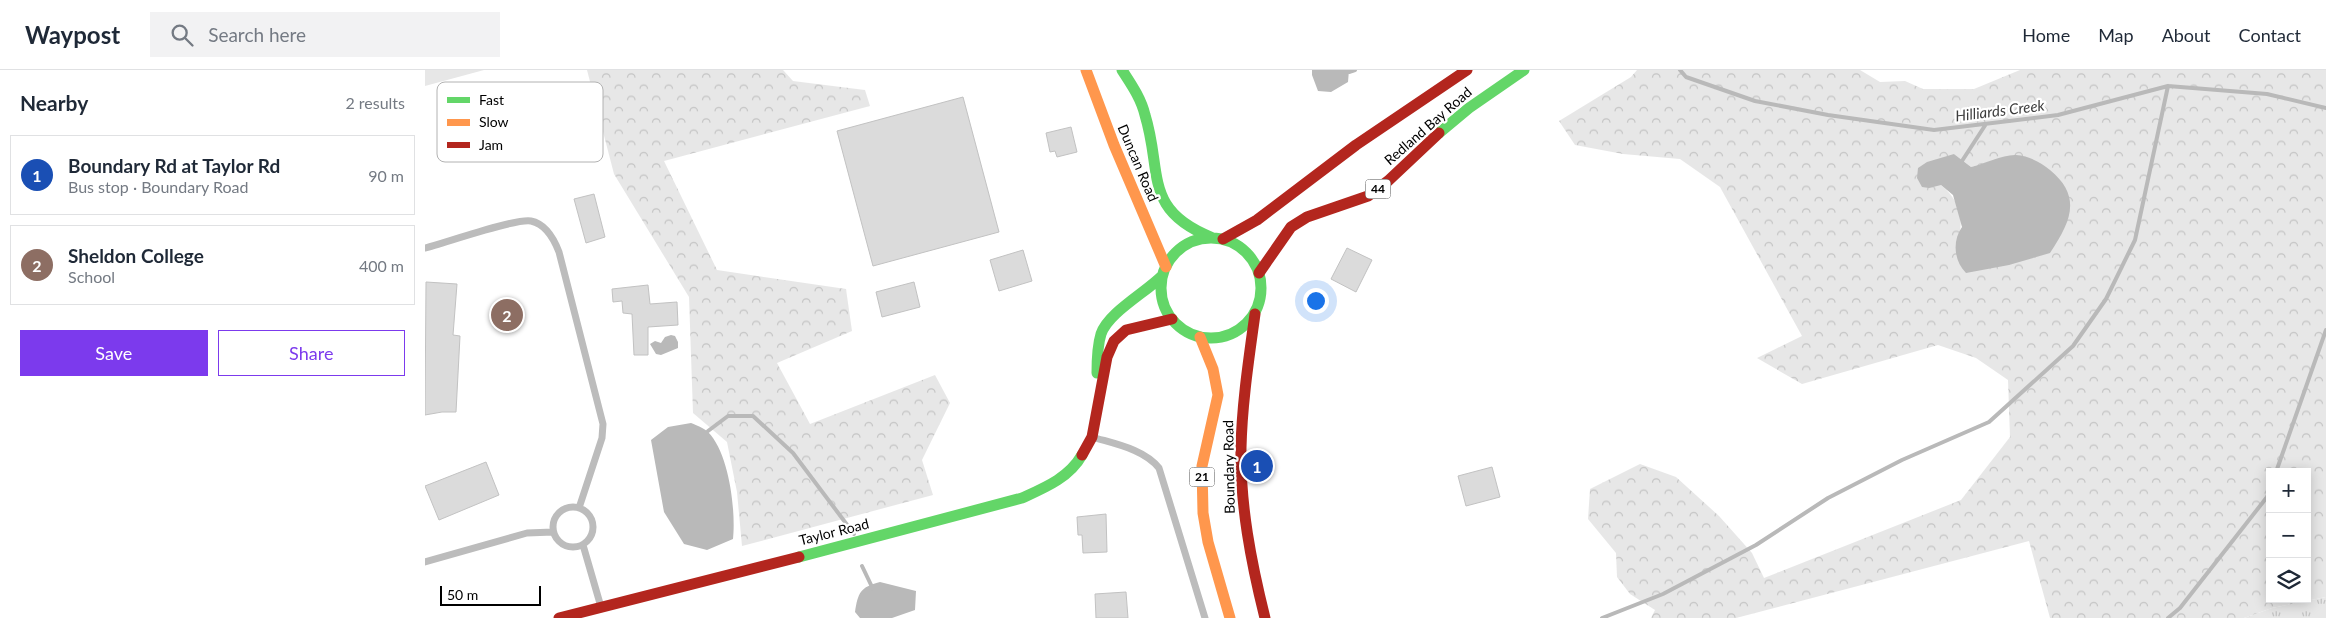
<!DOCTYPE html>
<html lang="en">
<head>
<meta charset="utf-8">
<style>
	body { margin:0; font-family:Lato,sans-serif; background:#f2f2f3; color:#1f2937 }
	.controls { position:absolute; right:15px; bottom:15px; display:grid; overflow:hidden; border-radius:0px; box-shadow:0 2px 12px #0003 }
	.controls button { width:45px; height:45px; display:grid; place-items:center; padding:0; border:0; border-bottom:1px solid #e0e1e3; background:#fff; color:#1f2937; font:25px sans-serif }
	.scale { position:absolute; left:15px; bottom:12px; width:101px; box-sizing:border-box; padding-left:5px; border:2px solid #000; border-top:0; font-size:14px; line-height:18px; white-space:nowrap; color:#000; -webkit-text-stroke:4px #fff; paint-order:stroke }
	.you { position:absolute; left:890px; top:230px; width:18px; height:18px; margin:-12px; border:4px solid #fff; border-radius:50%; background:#1a73e8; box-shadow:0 0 0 8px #1a73e833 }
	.badge { display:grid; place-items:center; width:32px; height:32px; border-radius:50%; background:#7c3aed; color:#fff; font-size:16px; font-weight:700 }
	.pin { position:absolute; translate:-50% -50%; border:2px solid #fff; box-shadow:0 1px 5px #0006 }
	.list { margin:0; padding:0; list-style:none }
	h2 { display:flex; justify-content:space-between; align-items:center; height:65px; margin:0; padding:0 20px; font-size:21px }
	h2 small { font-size:16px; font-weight:400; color:#747a83 }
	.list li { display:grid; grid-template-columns:32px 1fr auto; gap:15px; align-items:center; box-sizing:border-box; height:80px; margin:0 10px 10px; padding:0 10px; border:1px solid #e0e1e3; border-radius:0px }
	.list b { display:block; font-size:19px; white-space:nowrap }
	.list p { margin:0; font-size:16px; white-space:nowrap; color:#747a83 }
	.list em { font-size:16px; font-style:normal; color:#747a83 }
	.actions { display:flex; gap:10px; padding:15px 20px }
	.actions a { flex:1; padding:11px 0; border:1px solid #7c3aed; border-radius:0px; text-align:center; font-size:18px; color:#7c3aed }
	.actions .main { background:#7c3aed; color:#fff }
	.icon { flex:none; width:28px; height:28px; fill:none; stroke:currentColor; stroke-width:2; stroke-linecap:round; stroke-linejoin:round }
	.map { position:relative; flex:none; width:1901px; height:548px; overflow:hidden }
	header { display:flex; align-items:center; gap:30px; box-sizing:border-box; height:70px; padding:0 25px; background:#fff; border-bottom:1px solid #e0e1e3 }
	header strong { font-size:24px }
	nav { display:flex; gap:28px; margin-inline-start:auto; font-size:18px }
	.search { width:350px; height:45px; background:#f2f2f3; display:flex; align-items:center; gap:12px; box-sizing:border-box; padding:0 18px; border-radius:0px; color:#747a83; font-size:19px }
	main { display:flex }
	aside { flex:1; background:#fff }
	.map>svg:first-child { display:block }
</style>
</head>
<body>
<header>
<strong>Waypost</strong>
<div class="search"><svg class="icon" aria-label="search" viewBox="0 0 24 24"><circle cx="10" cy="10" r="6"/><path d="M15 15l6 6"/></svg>Search here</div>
<nav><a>Home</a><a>Map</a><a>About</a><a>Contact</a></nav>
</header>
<main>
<aside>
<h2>Nearby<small>2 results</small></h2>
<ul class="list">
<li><span class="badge" style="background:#1a4fb4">1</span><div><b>Boundary Rd at Taylor Rd</b><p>Bus stop · Boundary Road</p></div><em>90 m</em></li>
<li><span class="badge" style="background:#8d6e63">2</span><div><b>Sheldon College</b><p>School</p></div><em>400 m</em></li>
</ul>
<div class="actions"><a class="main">Save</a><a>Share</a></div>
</aside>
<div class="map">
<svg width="1901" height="548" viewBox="0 0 1901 548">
	<defs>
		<pattern id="grass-tufts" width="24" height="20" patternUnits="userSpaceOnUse" patternTransform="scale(1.25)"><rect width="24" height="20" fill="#e7e7e7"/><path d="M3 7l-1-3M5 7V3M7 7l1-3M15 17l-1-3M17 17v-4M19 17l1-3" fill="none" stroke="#c4c4c4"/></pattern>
		<pattern id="forest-crowns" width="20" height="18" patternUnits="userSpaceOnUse" patternTransform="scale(1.25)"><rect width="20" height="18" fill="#e7e7e7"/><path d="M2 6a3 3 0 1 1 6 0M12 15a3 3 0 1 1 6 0" fill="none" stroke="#c4c4c4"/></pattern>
	</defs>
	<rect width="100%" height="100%" fill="#fff"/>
	<path fill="url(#grass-tufts)" d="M1901,527V548H1819L1847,538Z"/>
	<path fill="url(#forest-crowns)" fill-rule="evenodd" d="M162,0H358L368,11L440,20L445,36L239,91L292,200L421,219L427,261L352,293L385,354L510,305L525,333L497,390L508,425L317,476L312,422L302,372L268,343L264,227L189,104Z
		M1212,0H1435L1455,12L1480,11L1498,19H1549L1595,0H1901V527L1847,538L1819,548H1625L1604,471L1311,548H1226L1230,540L1205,524L1192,507L1191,483L1163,449L1165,419L1215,394L1251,407L1294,446L1327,483L1339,508L1536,430L1585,367L1583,310L1551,288L1513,275L1377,314L1332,288L1377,266L1295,117L1255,89L1198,84L1150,75L1134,51L1206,7ZM1529,84L1546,97L1590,85L1531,182C1538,155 1540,135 1516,115ZM1845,402H1882V529H1845Z"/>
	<path fill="#e7e7e7" d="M0,0H59L0,16Z"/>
	<path fill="#b9b9b9" d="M887,0H924L923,12L906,22L893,21L887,5Z
		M1529,84L1546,97C1558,94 1580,84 1591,85C1604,86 1615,92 1625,100C1658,127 1645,153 1625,183L1584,195L1541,203C1529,191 1527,171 1537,157L1528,125L1516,115L1504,118L1497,117L1492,108L1493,98L1502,92Z
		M246,265L250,266L253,272V278L236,285L231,284L225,274L230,271L236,273L240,267Z
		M266,353C271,355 279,358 283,362C304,383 311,440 308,469L282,480L259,474L239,442L226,370L243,357Z
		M455,512L491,521L490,540L467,548H435L430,542C433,523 435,517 455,512Z"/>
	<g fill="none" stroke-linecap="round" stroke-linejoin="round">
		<path stroke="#b9b9b9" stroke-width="4" d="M1255,0L1261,7L1330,31L1403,45L1509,60L1633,45L1743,16L1842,24L1901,38
			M924,2L930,0
			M1537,91L1561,54
			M283,361L303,346H328L368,383L429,464
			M1851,402L1901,260
			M437,496L448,519
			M1177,548L1238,524L1331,475L1403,428L1477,390L1564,352L1648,276L1681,229L1710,170L1743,16
			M1743,548L1755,538L1842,427L1845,421"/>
	</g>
	<path fill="#dbdbdb" stroke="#c2c2c2" d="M538,27L574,162L448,196L412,61Z
		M646,57L652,82L632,87L630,81L625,82L621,63Z
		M169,124L180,167L161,173L149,129Z
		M922,178L947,190L931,222L906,209Z
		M598,180L607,211L574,221L565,190Z
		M1,212L32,214L28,265L35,266L31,342H17L0,345Z
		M489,212L495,237L457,247L451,222Z
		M223,215L225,234L252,232L253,255L223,257V285H209L207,244L198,243L197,231L188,232L187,219Z
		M61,392L74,425L14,450L0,416Z
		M1067,397L1075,427L1041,436L1033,406Z
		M681,444L682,482L658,483L657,465H653L652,447Z
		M701,522L703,548H671L670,524Z"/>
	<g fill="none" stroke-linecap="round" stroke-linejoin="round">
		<path stroke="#bcbcbc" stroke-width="7" d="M0,178C20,173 90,148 106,151C121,154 129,169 134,182L178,354L177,368L154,438
			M667,367C690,374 719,379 734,398L780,548
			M128 457a20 20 0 1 1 40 0a20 20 0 1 1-40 0Z
			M158,475L176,537
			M0,492L102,463L128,462"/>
		<path stroke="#63d668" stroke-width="11" d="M697,0C706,14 716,28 720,45C738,103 717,140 788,168
			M1014,63L1044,38L1099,0
			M736 218a50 50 0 1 1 100 0a50 50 0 1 1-100 0Z
			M672,303C672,290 672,277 676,264C683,243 720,223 737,206
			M374,487L597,428C619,418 644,408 657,385"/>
		<path stroke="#ff974d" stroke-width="11" d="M661,0L689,75L741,197
			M775,267L788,299L793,325L777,396L778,443L783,472L805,548"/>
		<path stroke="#b3261e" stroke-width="11" d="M798,169L832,150L931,75L1042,0
			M834,203L866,157L882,147L943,126L963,111L1014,63
			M830,244C824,288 817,333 816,378C815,435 826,492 840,548
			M657,385L667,367L682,287L689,271L701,260L747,249
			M134,548L374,487"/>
	</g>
	<g text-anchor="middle" stroke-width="4.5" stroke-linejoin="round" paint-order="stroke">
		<g fill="#fff" stroke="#4c4c4c" stroke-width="1">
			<rect x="940.5" y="109.5" width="25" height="19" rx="4"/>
			<rect x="764.5" y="397.5" width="25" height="19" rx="4"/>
		</g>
		<g font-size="12" font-weight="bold" fill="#000">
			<text x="953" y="123">44</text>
			<text x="777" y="411">21</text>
		</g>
		<g font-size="14" fill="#000" stroke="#fff">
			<text transform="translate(1003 56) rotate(-41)" y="5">Redland Bay Road</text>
			<text transform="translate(713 93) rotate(67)" y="5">Duncan Road</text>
			<text transform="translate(804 397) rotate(-91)" y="5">Boundary Road</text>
			<text transform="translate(409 462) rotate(-14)" y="5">Taylor Road</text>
		</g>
		<g font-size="15" font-style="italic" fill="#3c3c3c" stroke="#fff">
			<text transform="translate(1575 41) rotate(-7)" y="5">Hilliards Creek</text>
		</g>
	</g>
	<rect x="12" y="12" width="166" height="80" rx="8" fill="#fff" stroke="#b2b2b2" stroke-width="1"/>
	<rect x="22" y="27" width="23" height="6" fill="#63d668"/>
	<rect x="22" y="49" width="23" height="7" fill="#ff974d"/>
	<rect x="22" y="72" width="23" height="6" fill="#b3261e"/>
	<g font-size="14" fill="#000">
		<text x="54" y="35">Fast</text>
		<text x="54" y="57">Slow</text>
		<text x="54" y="80">Jam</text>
	</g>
</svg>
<div class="controls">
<button>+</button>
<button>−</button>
<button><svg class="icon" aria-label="layers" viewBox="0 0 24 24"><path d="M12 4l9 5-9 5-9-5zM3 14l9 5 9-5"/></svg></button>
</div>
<div class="scale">50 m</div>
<div class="you"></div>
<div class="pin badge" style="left:832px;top:396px;background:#1a4fb4">1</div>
<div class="pin badge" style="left:82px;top:245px;background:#8d6e63">2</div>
</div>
</main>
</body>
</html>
